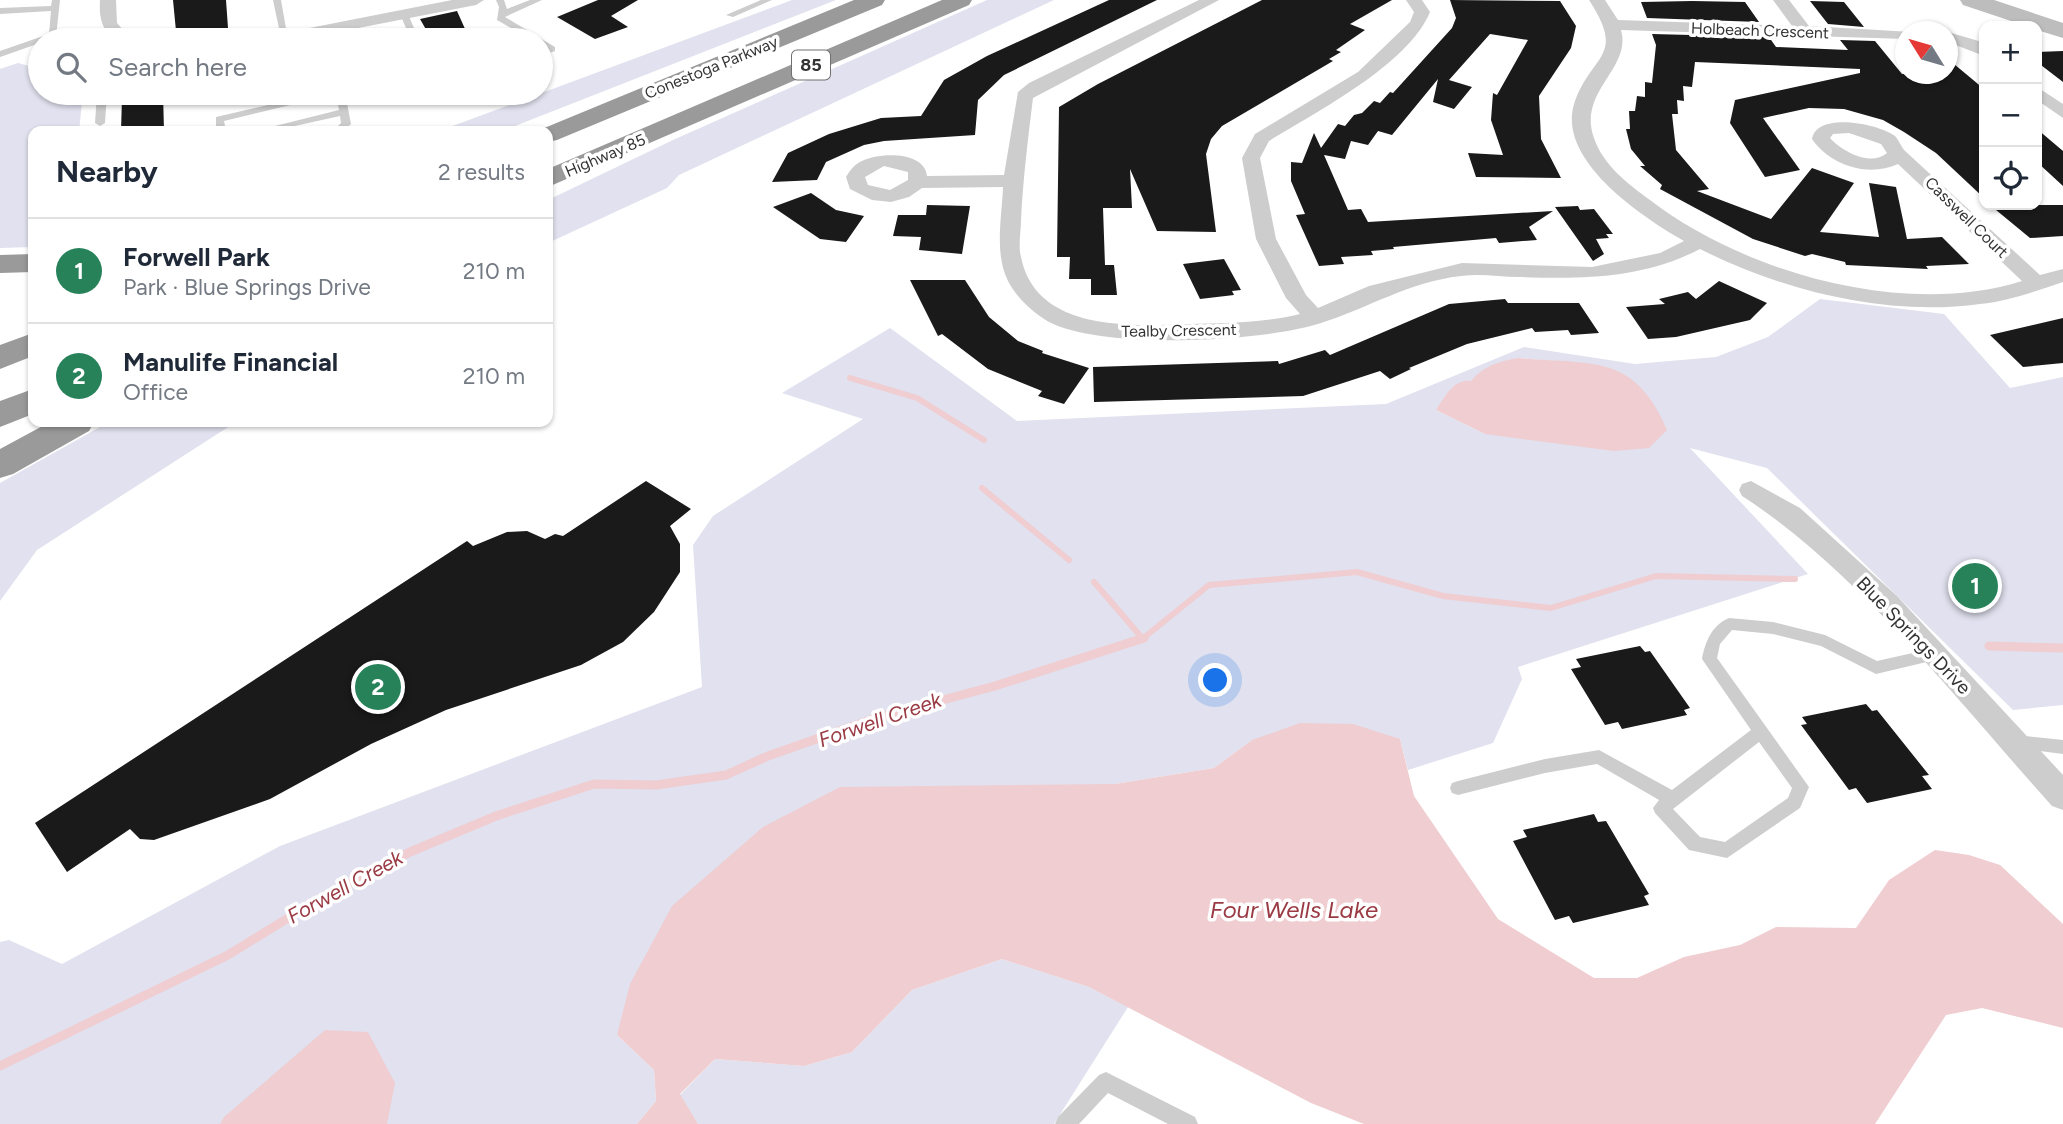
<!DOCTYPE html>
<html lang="en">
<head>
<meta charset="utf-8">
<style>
	body { margin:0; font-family:Figtree,sans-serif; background:#f6f6f7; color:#1f2937 }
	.controls { position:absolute; right:21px; top:21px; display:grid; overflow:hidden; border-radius:14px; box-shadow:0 2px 5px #0004 }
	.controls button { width:63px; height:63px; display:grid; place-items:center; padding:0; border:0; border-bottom:2px solid #e0e1e3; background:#fff; color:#1f2937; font:35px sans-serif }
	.compass { position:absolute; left:1895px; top:21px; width:63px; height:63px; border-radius:50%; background:#fff; box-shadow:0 2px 5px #0004; rotate:307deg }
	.you { position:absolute; left:1216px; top:681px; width:24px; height:24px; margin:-18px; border:5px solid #fff; border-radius:50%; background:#1a73e8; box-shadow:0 0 0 10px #1a73e833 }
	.badge { display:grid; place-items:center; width:46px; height:46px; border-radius:50%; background:#27825a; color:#fff; font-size:23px; font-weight:700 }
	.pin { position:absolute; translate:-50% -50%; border:4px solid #fff; box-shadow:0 2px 7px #0006 }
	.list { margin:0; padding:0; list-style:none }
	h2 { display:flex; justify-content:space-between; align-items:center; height:91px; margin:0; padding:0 28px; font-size:30px }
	h2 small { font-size:23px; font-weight:400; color:#747a83 }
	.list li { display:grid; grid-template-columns:46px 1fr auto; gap:21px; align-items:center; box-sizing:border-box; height:105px; padding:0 28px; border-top:2px solid #e0e1e3 }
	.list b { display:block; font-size:26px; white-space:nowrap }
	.list p { margin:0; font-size:23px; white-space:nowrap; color:#747a83 }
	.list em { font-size:23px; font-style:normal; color:#747a83 }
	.icon { flex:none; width:38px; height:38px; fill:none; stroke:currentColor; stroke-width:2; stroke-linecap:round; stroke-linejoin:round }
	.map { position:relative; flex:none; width:2063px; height:1124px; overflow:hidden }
	.search { position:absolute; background:#fff; box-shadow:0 2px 5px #0004; left:28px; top:28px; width:525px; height:77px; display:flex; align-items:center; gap:18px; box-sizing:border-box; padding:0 24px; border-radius:38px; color:#747a83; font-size:26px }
	.panel { position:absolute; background:#fff; box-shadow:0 2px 5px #0004; left:28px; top:126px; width:525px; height:301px; border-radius:14px }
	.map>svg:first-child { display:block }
</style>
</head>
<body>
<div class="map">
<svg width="2063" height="1124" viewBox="0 0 2063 1124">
	<rect width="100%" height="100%" fill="#fff"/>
	<path fill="#e1e1ef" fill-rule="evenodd" d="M792,0H836L502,131H439Z
		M987,0H1054L679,175L667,188L548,243V200L673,140Z
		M18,63L40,69V93H83L79,131H33V247L0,248V69Z
		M1820,299L1944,314L2010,388L2063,377V705L2013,710L1767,468L1690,448L1808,574L1518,667L1522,679L1493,743L1408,770L1400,739L1252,740L1214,768L1115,784L617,1035L654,1070L656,1101L637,1124H0V942L9,940L62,964L280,846L702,687L693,545L713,516L863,419L782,393L890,328L1017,421L1386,404L1524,347L1635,364L1716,357L1768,337ZM1518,358L1563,362L1485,434L1436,410L1453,387L1471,381Z
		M109,422H236L37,550L0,601V483Z
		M1002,959L1089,987L1128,1007L1054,1124H698L680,1095L715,1059L804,1066L852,1052L912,990Z"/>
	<path fill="#efcdd0" d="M1518,358C1591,365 1634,352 1667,430L1649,448L1614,451L1485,434L1436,410C1445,397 1453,379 1471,381C1483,366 1500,361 1518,358Z
		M1300,723L1353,724L1400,739L1414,796L1498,919L1594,978H1637L1684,957L1740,945L1776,927L1856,928L1889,880L1935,850L1969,855L2000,865L2063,924V1028L1982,1008L1946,1015L1875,1124H1364L1311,1103L1089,987L1002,959L912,990L852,1052L804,1066L715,1059L680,1094L698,1124H637L656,1101L654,1070L617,1035L630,984L672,906L763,827L840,787L1115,784L1214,768L1252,740Z
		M325,1030L368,1032L395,1083L387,1124H220L224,1117Z"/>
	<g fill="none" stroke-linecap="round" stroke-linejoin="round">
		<path stroke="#efcdd0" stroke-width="6" d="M850,378L917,398L984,440
			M982,488L1069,560
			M1094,582L1143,639
			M1141,640L1209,585L1357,572L1443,596L1551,608L1656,576L1795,579"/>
		<path stroke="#efcdd0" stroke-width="9" d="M1989,646L2063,648
			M0,1066L228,955L319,899L410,852L496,816L594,784L656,785L726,775L768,756L879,717L995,686L1144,638"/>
	</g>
	<path fill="#1a1a1a" d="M173,0H226L228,28L181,34L180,30L176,31Z
		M598,0H638L611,16L628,27L595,39L557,17Z
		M1109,0H1157L1004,75L978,100L975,135L884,141L864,145L826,162L817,180L772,182L788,153L829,134L881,118L921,116L944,80L987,56Z
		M1262,0H1392L1350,24L1365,30L1336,50L1341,52L1329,59L1333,61L1222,126L1211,139L1206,154L1216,232L1157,231L1130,169L1132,208H1103L1105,265H1114L1117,295H1091V279H1069L1070,257H1057L1059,107L1098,84Z
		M1450,0L1560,1L1576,26L1571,48L1539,96L1541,139L1561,178L1476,177L1468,153L1503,155L1491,120L1493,93L1497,95L1528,40L1490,34L1449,80L1472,87L1454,109L1433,102L1438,79L1392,135L1378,131L1368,145L1351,141L1345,159L1324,155L1348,210L1361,209L1368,222L1553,211L1529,227L1537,240L1499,243L1496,238L1393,247L1394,249L1371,251L1373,255L1341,257L1344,264L1319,266L1296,215L1305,214L1291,181V162L1302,163L1314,133L1321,148L1338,124L1345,126L1354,115L1362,113L1374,101L1380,103L1390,92L1393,93L1452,28L1456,18Z
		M1692,1L1745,2L1759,22L1647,18L1641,2Z
		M1810,1L1844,2L1864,27L1828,24Z
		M457,11L470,40H444L439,31L428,33L420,19Z
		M1652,34L1769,37L1776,47L1848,50L1840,40L1875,41L1902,74H1948V59L1984,89V198L1936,153L1904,132L1883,120L1844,109L1809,108L1763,118L1800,170L1765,177L1730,123L1735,100L1860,73V69L1695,62L1692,87L1683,86L1684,101L1677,100L1678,114H1672L1676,150L1709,189L1697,191L1771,219L1812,168L1854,183L1820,232L1879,237L1869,183L1896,187L1907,239L1942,237L1969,264L1926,266L1928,269L1846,265L1845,262L1812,254L1805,256L1753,239L1660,189L1662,185L1640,166H1645L1631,149L1626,129H1630L1629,111H1635L1637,96L1645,97V82L1652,83L1656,45Z
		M2063,51V82L2037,62V52Z
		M140,93H163L164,131H121L122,97Z
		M2037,129L2063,151V186L2037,162Z
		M811,193L836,210L864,216L846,242L820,239L773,207Z
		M927,205L970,206L962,254L919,250L921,237L893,236L898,215H926Z
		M1990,205H2063V236L2030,238Z
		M1578,206L1580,210L1594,209L1613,234H1606L1609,238L1596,239L1604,254L1593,261L1555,207Z
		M1224,259L1241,290L1232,291L1234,295L1200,299L1183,264Z
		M910,280H965L989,317L1018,341L1043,351L1042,353L1089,368L1064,404L1038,396L1042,391L988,369L942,334L938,336Z
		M1719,281L1767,303L1750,320L1676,337L1648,339L1626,307L1665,304L1659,299L1688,292L1696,299Z
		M1505,299L1508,303H1579L1599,333L1571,335L1568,330L1535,332L1532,328L1467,344L1409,368L1411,369L1390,379L1380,371L1303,396L1094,402L1093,367L1278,361L1279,364L1325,350L1330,355L1449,304Z
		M2063,318V363L2023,367L1990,335Z
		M646,481L691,509L670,526L680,544V572L654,612L623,642L581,665L446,710L371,744L270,799L154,840L140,839L130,829L67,872L35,823L467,541L473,546L507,532L527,531L545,539L555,534L563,536Z
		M1640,646L1645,652L1650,651L1690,708L1684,710L1687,715L1622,729L1618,722L1605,725L1571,669L1581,667L1576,659Z
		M1866,704L1872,711L1877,710L1929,775L1922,776L1932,789L1867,803L1856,788L1849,790L1801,725L1807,724L1802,717Z
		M1594,814L1598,822L1606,821L1649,894L1644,896L1649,905L1573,923L1569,916L1555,920L1513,841L1527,837L1523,830Z"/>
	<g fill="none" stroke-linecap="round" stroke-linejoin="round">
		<path fill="#cdcdcd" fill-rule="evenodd" d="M52,0H60L56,37L40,40V43L0,57V51L49,34L51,11L0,14V8L51,6Z
			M273,0H281L288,40L281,38Z
			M496,0H504L507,9L530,0H542L505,17L555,47V51L541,56V50L545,48L541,46V40H532L497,20L499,7Z
			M761,0H772L733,17L726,15Z
			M401,12L408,14L419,40H411L400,14Z
			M97,93H107L105,123L100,126L95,123Z
			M321,93H345L351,124L343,131H333L341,123L340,116L272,131H255L339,110L336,94L224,121L226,131H216V117Z
			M1729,618L1773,622L1825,635L1877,661L1935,648L1940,650L1942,654L1940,658L1935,660L1876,674L1821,646L1773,634L1732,630L1720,644L1717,658L1809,787L1800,808L1727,858L1689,850L1655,813L1653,808L1659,800L1597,764L1545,773L1458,795L1452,793L1450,788L1452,783L1458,781L1545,759L1599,750L1672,790L1751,730L1702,659C1705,642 1712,625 1729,618ZM1759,742L1792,788L1788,798L1725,842L1700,837L1673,809Z
			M2016,735L2063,740V754L2010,747L2008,742L2010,737Z
			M1106,1072L1195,1117L1198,1124H1168L1108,1093L1079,1124H1055L1058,1117L1099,1075Z"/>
		<path fill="#cdcdcd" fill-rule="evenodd" d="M100,0H116L117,23L132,40H114C101,28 99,17 100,0Z
			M452,0H484L476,5L297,40H266L274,35Z
			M1199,0H1219L1033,98C1028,139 1023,179 1021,220C1021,232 1018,246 1021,257C1036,332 1131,326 1188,324C1226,323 1263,323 1300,314L1286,298L1256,239L1242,158L1255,134L1358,72L1410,22L1414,12L1406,0H1422L1430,12C1408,65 1316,112 1269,141L1260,158L1276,239L1306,295L1318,308L1369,286L1462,263L1592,267L1660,253L1684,241C1642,217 1554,159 1575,101C1593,53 1626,57 1589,0H1605L1618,20L1792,26L1773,0H1789L1809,26L1912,32H1906V39L1621,30C1632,69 1577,91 1594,138C1603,165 1628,184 1650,200C1745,273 1905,318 2022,281L1898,164C1868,178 1830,165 1812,139C1817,111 1879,124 1895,136C1898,139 1901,146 1904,150L2040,275L2063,269V282C2036,291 2009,301 1980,304C1887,317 1783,291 1700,249C1642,279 1583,279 1519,277C1500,277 1480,273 1461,276C1408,282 1369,308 1321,323C1263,342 1103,350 1049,322C1033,313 1016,297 1008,281C994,253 1002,217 1003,187L922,188L909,197L891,202L872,200L850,189L846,177C850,170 855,164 862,161C879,152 925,151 927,176L1004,175L1018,92L1029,83ZM1849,133L1881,144L1887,153C1871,167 1843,152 1830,138L1833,134ZM884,166L908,172V180L890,190L868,185L865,177Z
			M1948,32L1982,42L1984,56L1948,42Z
			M2037,87L2063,104V118L2037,100Z
			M1751,481L1800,508L1897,596L2063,775V810L2052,806C1960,704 1857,570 1742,496L1739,490L1742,484Z"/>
		<path fill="#bdbdbd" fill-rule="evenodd" d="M1960,0H1994L2063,23V38L2037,30V26H2026L1963,5Z"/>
		<path fill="#9a9a9a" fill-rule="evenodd" d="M854,0H885L882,5L557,140L548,142V131H537Z
			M942,0H972L969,5L548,187V169Z
			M33,254V272L0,273V255Z
			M33,333V356L0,369V345Z
			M33,389V414L0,427V401Z
			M50,422H94L89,431L13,474L0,478V449Z"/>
	</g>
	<g text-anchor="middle" stroke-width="7" stroke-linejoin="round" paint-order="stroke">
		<g font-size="16" fill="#333" stroke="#fff">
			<text transform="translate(1760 30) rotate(2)" y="6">Holbeach Crescent</text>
			<text transform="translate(711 67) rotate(-22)" y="6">Conestoga Parkway</text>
			<text transform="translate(605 155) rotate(-23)" y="6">Highway 85</text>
			<text transform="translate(1967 217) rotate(44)" y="6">Casswell Court</text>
			<text transform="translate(1179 330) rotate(-1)" y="6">Tealby Crescent</text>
		</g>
		<rect fill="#fff" stroke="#707070" stroke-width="2" x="792" y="50.5" width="38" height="29" rx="5"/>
		<g font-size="18" font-weight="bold" fill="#333">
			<text x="811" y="71">85</text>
		</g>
		<g font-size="19" fill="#333" stroke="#fff">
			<text transform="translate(1914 635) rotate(46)" y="7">Blue Springs Drive</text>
		</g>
		<g font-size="21" font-style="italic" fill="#9a3b44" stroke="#fff">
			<text transform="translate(880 720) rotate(-19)" y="7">Forwell Creek</text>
			<text transform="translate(345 887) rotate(-29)" y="7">Forwell Creek</text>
		</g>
		<g font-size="24" font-style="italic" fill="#9a3b44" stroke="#fff">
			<text x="1294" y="918">Four Wells Lake</text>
		</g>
	</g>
</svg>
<div class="controls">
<button>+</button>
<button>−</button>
<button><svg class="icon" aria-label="locate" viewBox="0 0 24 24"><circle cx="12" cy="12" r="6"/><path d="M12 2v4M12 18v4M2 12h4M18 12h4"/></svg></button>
</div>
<svg class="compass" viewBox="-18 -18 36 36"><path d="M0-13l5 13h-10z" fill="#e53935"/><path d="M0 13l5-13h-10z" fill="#747a83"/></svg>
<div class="you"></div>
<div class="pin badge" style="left:1975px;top:586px">1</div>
<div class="pin badge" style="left:378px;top:687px">2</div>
<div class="search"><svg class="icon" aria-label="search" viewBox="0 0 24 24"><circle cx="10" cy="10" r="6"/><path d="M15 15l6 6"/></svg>Search here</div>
<section class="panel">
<h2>Nearby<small>2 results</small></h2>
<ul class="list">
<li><span class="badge">1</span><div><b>Forwell Park</b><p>Park · Blue Springs Drive</p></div><em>210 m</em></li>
<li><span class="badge">2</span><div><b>Manulife Financial</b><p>Office</p></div><em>210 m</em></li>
</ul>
</section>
</div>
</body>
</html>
